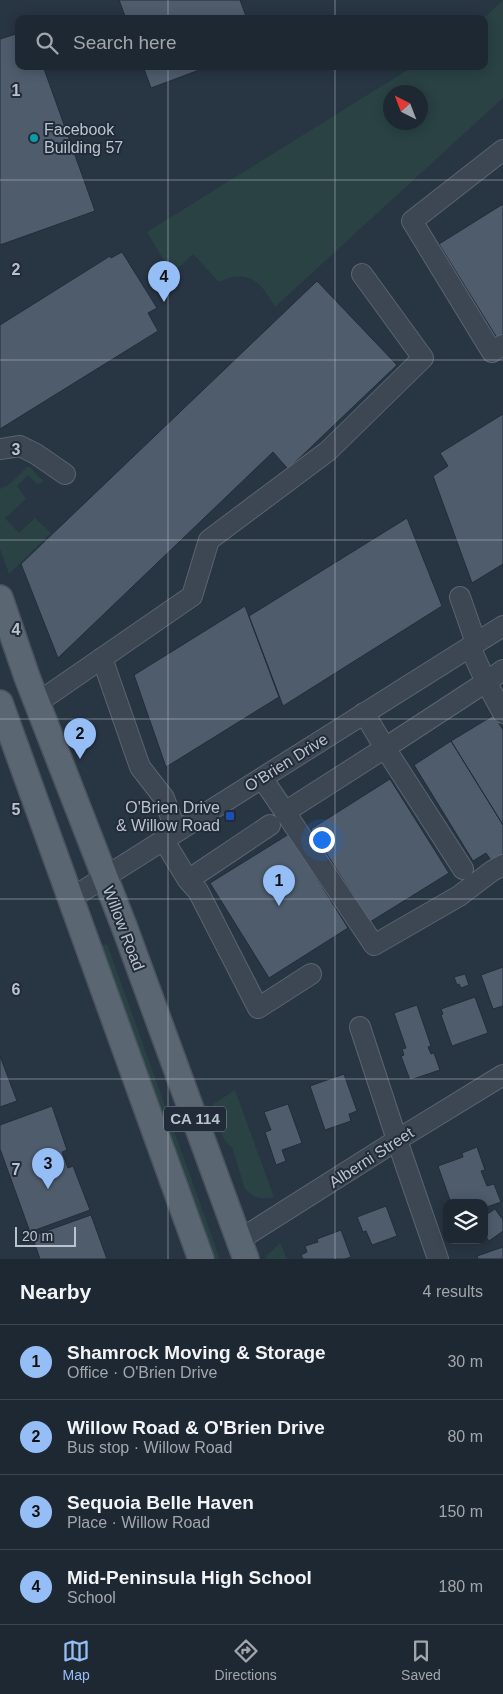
<!DOCTYPE html>
<html lang="en">
<head>
<meta charset="utf-8">
<style>
	body { margin:0; font-family:Helvetica,sans-serif; background:#26303a; color:#f1f3f6 }
	.controls { position:absolute; right:15px; bottom:15px; display:grid; overflow:hidden; border-radius:10px; box-shadow:0 2px 12px #0003 }
	.controls button { width:45px; height:45px; display:grid; place-items:center; padding:0; border:0; border-bottom:1px solid #3c444d; background:#1e2832; color:#f1f3f6; font:25px sans-serif }
	.compass { position:absolute; left:383px; top:85px; width:45px; height:45px; border-radius:50%; background:#1e2832; box-shadow:0 2px 12px #0003; rotate:318deg }
	.scale { position:absolute; left:15px; bottom:12px; width:61px; box-sizing:border-box; padding-left:5px; border:2px solid #bac2cd; border-top:0; font-size:14px; line-height:18px; white-space:nowrap; color:#bac2cd; -webkit-text-stroke:4px #212b39; paint-order:stroke }
	.you { position:absolute; left:321px; top:839px; width:18px; height:18px; margin:-12px; border:4px solid #fff; border-radius:50%; background:#1a73e8; box-shadow:0 0 0 8px #1a73e833 }
	.badge { display:grid; place-items:center; width:32px; height:32px; border-radius:50%; background:#96bef6; color:#111; font-size:16px; font-weight:700 }
	.pin { position:absolute; translate:-50% -41px; filter:drop-shadow(0 1px 2px #0008) }
	.pin::after { content:''; position:absolute; top:26px; width:18px; height:15px; background:inherit; clip-path:polygon(0 0,100% 0,50% 100%) }
	.list { margin:0; padding:0; list-style:none }
	h2 { display:flex; justify-content:space-between; align-items:center; height:65px; margin:0; padding:0 20px; font-size:21px }
	h2 small { font-size:16px; font-weight:400; color:#a1a6ac }
	.list li { display:grid; grid-template-columns:32px 1fr auto; gap:15px; align-items:center; box-sizing:border-box; height:75px; padding:0 20px; border-top:1px solid #3c444d }
	.list b { display:block; font-size:19px; white-space:nowrap }
	.list p { margin:0; font-size:16px; white-space:nowrap; color:#a1a6ac }
	.list em { font-size:16px; font-style:normal; color:#a1a6ac }
	.icon { flex:none; width:28px; height:28px; fill:none; stroke:currentColor; stroke-width:2; stroke-linecap:round; stroke-linejoin:round }
	.map { position:relative; flex:none; width:503px; height:1259px; overflow:hidden }
	.search { position:absolute; background:#1e2832; box-shadow:0 2px 12px #0003; left:15px; right:15px; top:15px; height:55px; display:flex; align-items:center; gap:12px; box-sizing:border-box; padding:0 18px; border-radius:10px; color:#a1a6ac; font-size:19px }
	.sheet { height:365px; background:#1e2832 }
	nav { display:flex; justify-content:space-around; align-items:center; box-sizing:border-box; height:70px; border-top:1px solid #3c444d; background:#1e2832; font-size:14px; color:#a1a6ac }
	nav a { display:grid; justify-items:center; gap:2px }
	nav .on { color:#96bef6 }
	.map>svg:first-child { display:block }
</style>
</head>
<body>
<div class="map">
<svg width="503" height="1259" viewBox="0 0 503 1259">
	<rect width="100%" height="100%" fill="#283543"/>
	<path fill="#2a4244" fill-rule="evenodd" d="M503,0V98L275,307C261,282 249,268 219,282L193,254L172,274L147,232L414,66H484V19H483ZM420,92V122H390V92Z
		M27,467H30L42,480V483L37,484L28,475L17,486L26,499L5,518L19,533L35,518L51,533L9,574L0,549V489L11,483Z
		M107,944L220,1259H210L95,947Z
		M235,1090L274,1197C263,1200 253,1198 245,1189L232,1147C220,1140 217,1117 213,1104Z
		M280,1243L287,1259H267L266,1256Z"/>
	<path fill="#4e5c6c" stroke="#232d3a" d="M119,0H240L247,19H126Z
		M19,33V66H43L95,211L0,245V39Z
		M143,66H210L151,88Z
		M503,204V334L497,338L439,244Z
		M122,252L157,308L148,313L158,331L0,429V325L110,256L111,258Z
		M317,281L397,365L288,469L273,452L58,658L21,564Z
		M503,414V564L472,583L433,476L448,466L440,453Z
		M407,518L442,606L283,706L249,616Z
		M245,606L279,697L166,767L134,675Z
		M494,715L503,730V825L451,741Z
		M451,741L503,825V861L495,866L486,853L473,861L414,765Z
		M390,779L449,873L370,922L311,829Z
		M289,834L348,928L269,978L210,883Z
		M503,967V1006L493,1009L481,975Z
		M465,974L469,985L461,988L459,984L457,985L454,977Z
		M475,997L488,1033L452,1046L441,1015L443,1014L441,1009Z
		M417,1005L431,1046L428,1047L431,1054L434,1053L440,1070L410,1080L401,1056L404,1055L402,1049L406,1048L394,1013Z
		M0,1056L17,1101L0,1107Z
		M344,1074L357,1111L349,1114L351,1121L325,1130L310,1086Z
		M288,1104L302,1143L282,1150L286,1161L276,1165L265,1132L271,1130L264,1112Z
		M52,1106L67,1150L62,1152L68,1168L73,1166L90,1210L30,1232L0,1149V1125Z
		M477,1147L485,1170L481,1171L487,1186L494,1184L501,1202L484,1208V1203H451L438,1166L463,1157L462,1153Z
		M386,1206L397,1236L372,1245L366,1231L363,1232L357,1217Z
		M495,1209L503,1220V1231L489,1241L484,1234V1216Z
		M91,1215L107,1259H40L32,1236Z
		M341,1230L351,1257L345,1259H303L301,1255L307,1252L305,1246L318,1242L317,1239Z
		M503,1247V1259H478L477,1256Z"/>
	<g fill="none" stroke-linecap="round" stroke-linejoin="round">
		<defs>
			<path id="minor" d="M503,150L412,221L492,352L503,345
				M0,449L20,446L36,454L65,474
				M460,597L476,643
				M470,647L486,682L503,670
				M102,658L140,767L164,798L176,831
				M37,703L192,596L209,540L328,451L423,358L362,274
				M364,713L385,748L486,682L503,713
				M262,778L285,812L385,748L463,869
				M285,812L374,945L459,896L492,871L503,865
				M163,839L188,880L270,825
				M188,880L198,891L258,1008L311,974
				M70,899L503,626
				M360,1027L397,1140L438,1259
				M239,1240L397,1140L503,1075"/>
			<path id="major" d="M0,598L27,677L124,926L246,1259
				M0,703L201,1259"/>
		</defs>
		<use href="#minor" stroke="#5b6470" stroke-width="22"/>
		<use href="#major" stroke="#49525f" stroke-width="28"/>
		<use href="#minor" stroke="#3d4753" stroke-width="20"/>
		<use href="#major" stroke="#5b6673" stroke-width="25"/>
	</g>
	<path fill="none" stroke="#bac2cd" stroke-width="1" stroke-opacity="0.55" d="M168,0V19M335,0V19M168,66V1259M335,66V1259M0,180H503M0,360H503M0,540H503M0,719H503M0,899H503M0,1079H503"/>
	<circle fill="#0f9aa8" stroke="#212b39" stroke-width="2" cx="34" cy="138" r="5"/>
	<rect fill="#1a4fb4" stroke="#212b39" stroke-width="2" x="225" y="811" width="10" height="10" rx="2.5"/>
	<g text-anchor="middle" stroke-width="4" stroke-linejoin="round" paint-order="stroke">
		<rect fill="#212b39" stroke="#8c95a1" stroke-width="1" x="164" y="1106.5" width="62" height="25" rx="4"/>
		<g font-size="15" font-weight="bold" fill="#bac2cd">
			<text x="195" y="1124">CA 114</text>
		</g>
		<g font-size="16" fill="#bac2cd" stroke="#212b39" text-anchor="start">
			<text x="44" y="135">Facebook<tspan x="44" dy="18">Building 57</tspan></text>
			<text x="220" y="813" text-anchor="end">O'Brien Drive<tspan x="220" dy="18">&amp; Willow Road</tspan></text>
		</g>
		<g font-size="16" fill="#bac2cd" stroke="#212b39">
			<text transform="translate(286 762) rotate(-32)" y="6">O'Brien Drive</text>
			<text transform="translate(124 928) rotate(69)" y="6">Willow Road</text>
			<text transform="translate(371 1157) rotate(-33)" y="6">Alberni Street</text>
		</g>
	</g>
	<g font-size="16" text-anchor="middle" font-weight="bold" fill="#bac2cd" stroke="#212b39" stroke-width="4" stroke-linejoin="round" paint-order="stroke">
		<text x="16" y="96">1</text>
		<text x="16" y="275">2</text>
		<text x="16" y="455">3</text>
		<text x="16" y="635">4</text>
		<text x="16" y="815">5</text>
		<text x="16" y="995">6</text>
		<text x="16" y="1175">7</text>
	</g>
</svg>
<div class="controls">
<button><svg class="icon" aria-label="layers" viewBox="0 0 24 24"><path d="M12 4l9 5-9 5-9-5zM3 14l9 5 9-5"/></svg></button>
</div>
<svg class="compass" viewBox="-18 -18 36 36"><path d="M0-13l5 13h-10z" fill="#e53935"/><path d="M0 13l5-13h-10z" fill="#a1a6ac"/></svg>
<div class="scale">20 m</div>
<div class="you"></div>
<div class="pin badge" style="left:279px;top:906px">1</div>
<div class="pin badge" style="left:80px;top:759px">2</div>
<div class="pin badge" style="left:48px;top:1189px">3</div>
<div class="pin badge" style="left:164px;top:302px">4</div>
<div class="search"><svg class="icon" aria-label="search" viewBox="0 0 24 24"><circle cx="10" cy="10" r="6"/><path d="M15 15l6 6"/></svg>Search here</div>
</div>
<section class="sheet">
<h2>Nearby<small>4 results</small></h2>
<ul class="list">
<li><span class="badge">1</span><div><b>Shamrock Moving &amp; Storage</b><p>Office · O'Brien Drive</p></div><em>30 m</em></li>
<li><span class="badge">2</span><div><b>Willow Road &amp; O'Brien Drive</b><p>Bus stop · Willow Road</p></div><em>80 m</em></li>
<li><span class="badge">3</span><div><b>Sequoia Belle Haven</b><p>Place · Willow Road</p></div><em>150 m</em></li>
<li><span class="badge">4</span><div><b>Mid-Peninsula High School</b><p>School</p></div><em>180 m</em></li>
</ul>
</section>
<nav>
<a class="on"><svg class="icon" aria-label="map" viewBox="0 0 24 24"><path d="M3 6l6-2 6 2 6-2v14l-6 2-6-2-6 2zM9 4v14M15 6v14"/></svg>Map</a>
<a><svg class="icon" aria-label="directions" viewBox="0 0 24 24"><path d="M12 3l9 9-9 9-9-9zM9 14v-3h6M13 9l2 2-2 2"/></svg>Directions</a>
<a><svg class="icon" aria-label="saved" viewBox="0 0 24 24"><path d="M7 4h10v16l-5-4-5 4z"/></svg>Saved</a>
</nav>
</body>
</html>
